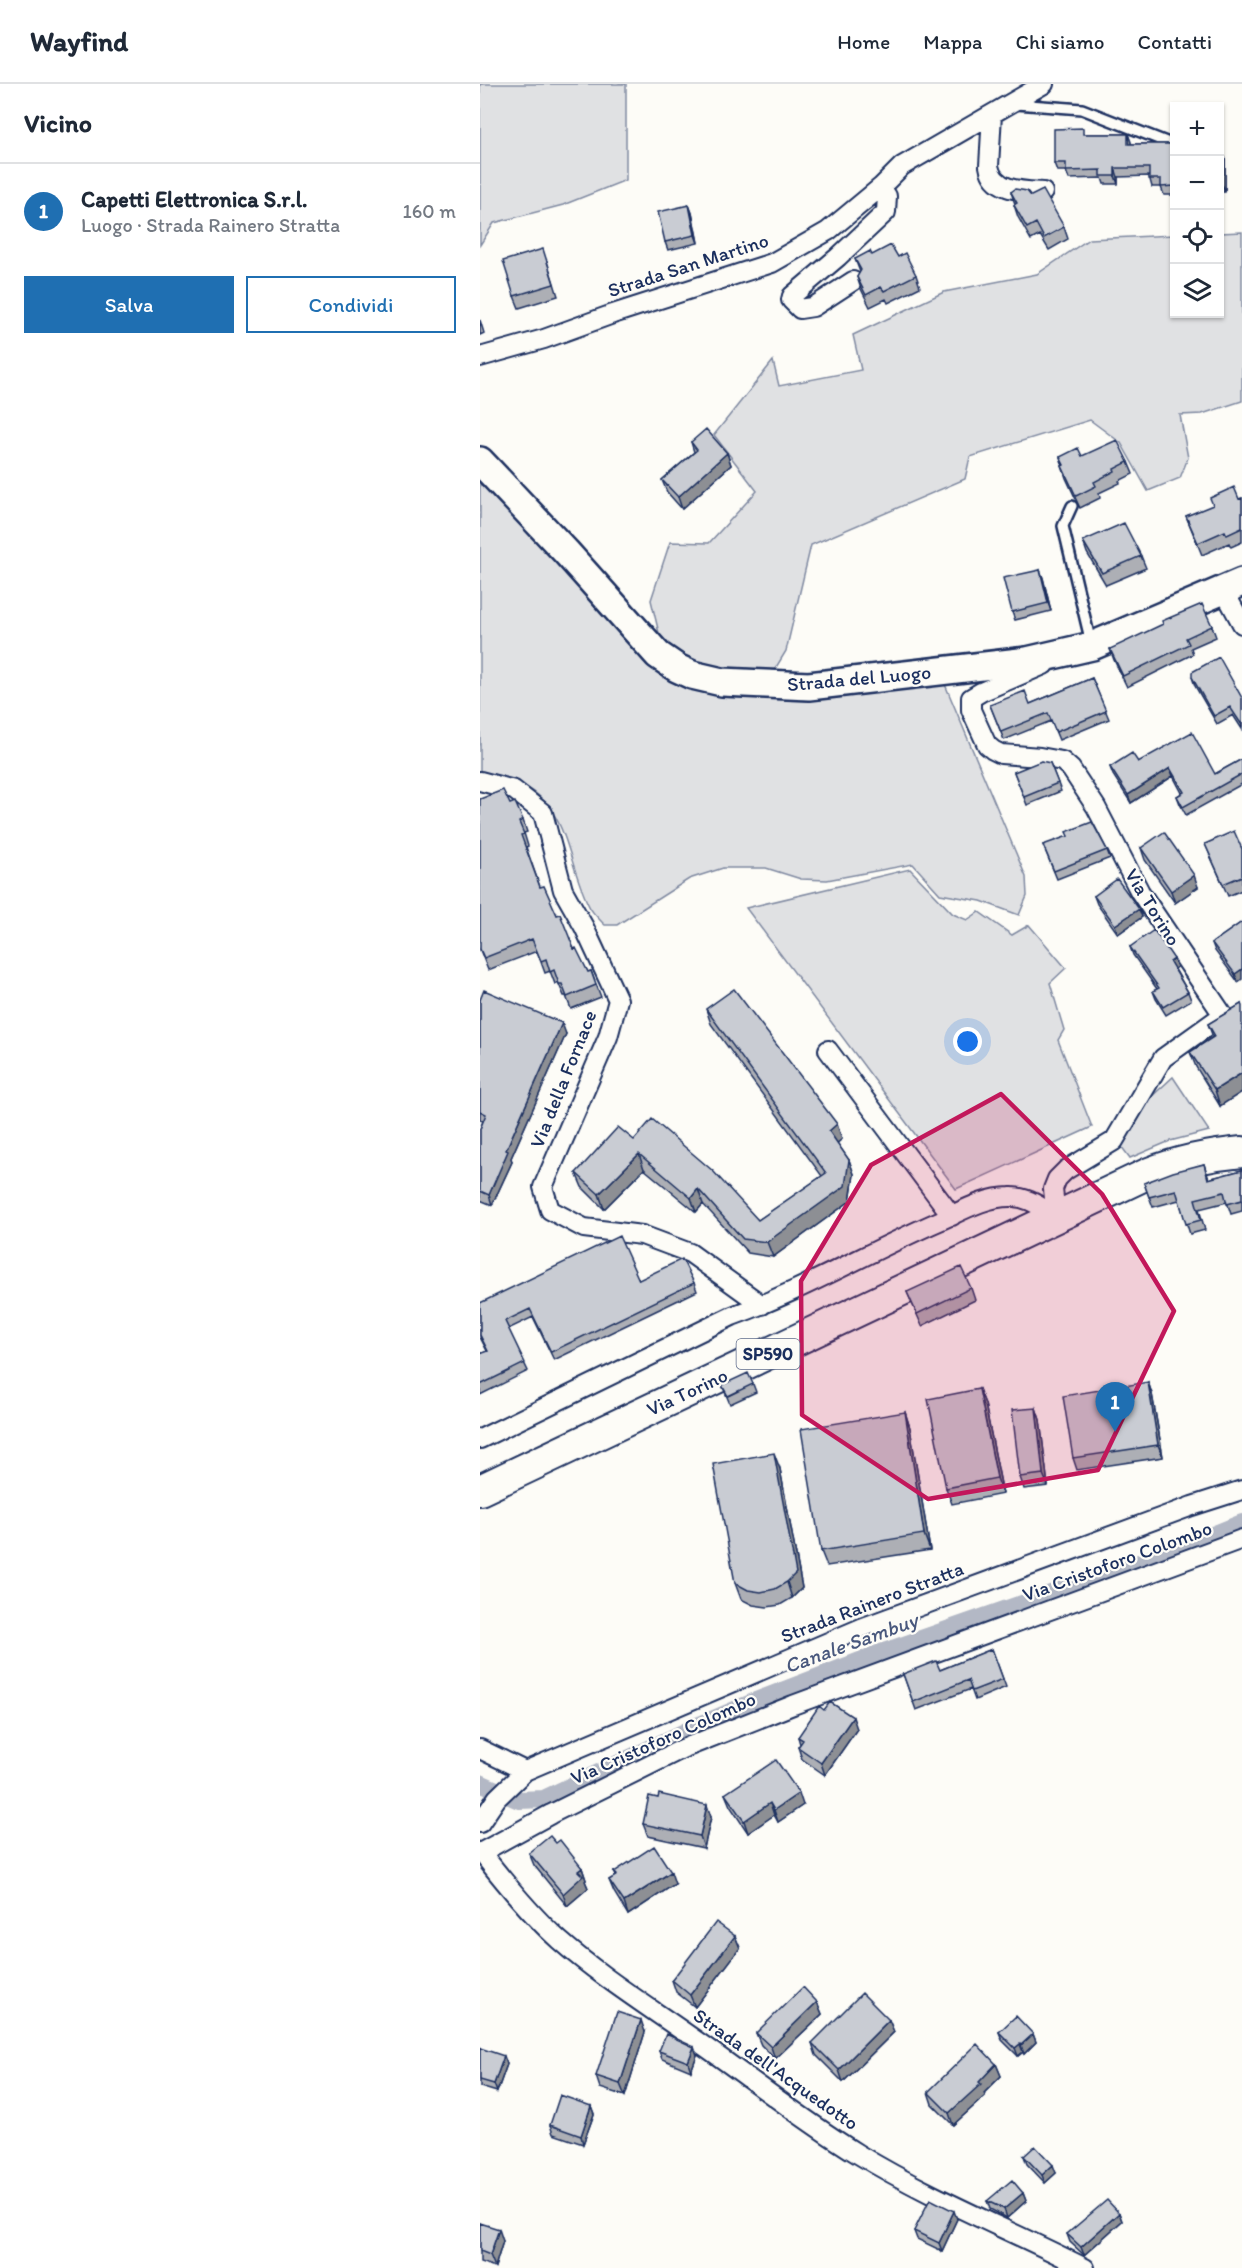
<!DOCTYPE html>
<html lang="it">
<head>
<meta charset="utf-8">
<style>
	body { margin:0; font-family:Itim,sans-serif; background:#f2f2f3; color:#1f2937 }
	.controls { position:absolute; right:18px; top:18px; display:grid; overflow:hidden; border-radius:0px; box-shadow:0 2px 4px #0004 }
	.controls button { width:54px; height:54px; display:grid; place-items:center; padding:0; border:0; border-bottom:2px solid #e0e1e3; background:#fff; color:#1f2937; font:30px sans-serif }
	.you { position:absolute; left:488px; top:958px; width:21px; height:21px; margin:-15px; border:4px solid #fff; border-radius:50%; background:#1a73e8; box-shadow:0 0 0 9px #1a73e833 }
	.badge { display:grid; place-items:center; width:39px; height:39px; border-radius:50%; background:#1f6fb2; color:#fff; font-size:20px; font-weight:700 }
	.pin { position:absolute; translate:-50% -50px; filter:drop-shadow(0 2px 3px #0008) }
	.pin::after { content:''; position:absolute; top:32px; width:21px; height:18px; background:inherit; clip-path:polygon(0 0,100% 0,50% 100%) }
	.list { margin:0; padding:0; list-style:none }
	h2 { display:flex; justify-content:space-between; align-items:center; height:78px; margin:0; padding:0 24px; font-size:26px }
	h2 small { font-size:20px; font-weight:400; color:#747a83 }
	.list li { display:grid; grid-template-columns:39px 1fr auto; gap:18px; align-items:center; box-sizing:border-box; height:96px; padding:0 24px; border-top:2px solid #e0e1e3 }
	.list b { display:block; font-size:22px; white-space:nowrap }
	.list p { margin:0; font-size:20px; white-space:nowrap; color:#747a83 }
	.list em { font-size:20px; font-style:normal; color:#747a83 }
	.actions { display:flex; gap:12px; padding:18px 24px }
	.actions a { flex:1; padding:14px 0; border:2px solid #1f6fb2; border-radius:0px; text-align:center; font-size:21px; color:#1f6fb2 }
	.actions .main { background:#1f6fb2; color:#fff }
	.icon { flex:none; width:33px; height:33px; fill:none; stroke:currentColor; stroke-width:2; stroke-linecap:round; stroke-linejoin:round }
	.map { position:relative; flex:none; width:762px; height:2184px; overflow:hidden }
	header { display:flex; align-items:center; gap:36px; box-sizing:border-box; height:84px; padding:0 30px; background:#fff; border-bottom:2px solid #e0e1e3 }
	header strong { font-size:28px }
	nav { display:flex; gap:33px; margin-inline-start:auto; font-size:21px }
	main { display:flex }
	aside { flex:1; background:#fff }
	.map>svg:first-child { display:block }
</style>
</head>
<body>
<header>
<strong>Wayfind</strong>
<nav><a>Home</a><a>Mappa</a><a>Chi siamo</a><a>Contatti</a></nav>
</header>
<main>
<aside>
<h2>Vicino<small></small></h2>
<ul class="list">
<li><span class="badge">1</span><div><b>Capetti Elettronica S.r.l.</b><p>Luogo · Strada Rainero Stratta</p></div><em>160 m</em></li>
</ul>
<div class="actions"><a class="main">Salva</a><a>Condividi</a></div>
</aside>
<div class="map">
<svg width="762" height="2184" viewBox="0 0 762 2184">
	<rect width="100%" height="100%" fill="#fdfcf7"/>
	<filter id="ink" filterUnits="userSpaceOnUse"><feTurbulence type="fractalNoise" baseFrequency=".0167" numOctaves="2"/><feDisplacementMap in="SourceGraphic" scale="12" xChannelSelector="R" yChannelSelector="G"/><feConvolveMatrix kernelMatrix="1 2 1 2 8 2 1 2 1" color-interpolation-filters="sRGB"/></filter>
	<g filter="url(#ink)">
		<path fill="#e0e1e3" stroke="#7e88a0" stroke-width="1.5" d="M0,0H146V96L83,121L14,139L0,161Z
			M762,148V317L722,330L700,331L708,374L700,394L668,407L641,359L610,336L490,373L485,395L331,461L306,567L292,590L243,591L184,570L171,516L190,458L229,459L277,407L234,351L293,277L299,302L381,286L373,251L464,208L557,190L609,155L694,151V230H740V149Z
			M0,383L173,577L276,612H369L464,598L546,793L547,812L539,831L501,817L460,810L433,780L347,796L321,795L286,784H243L209,795L137,841H125C119,835 111,828 108,820C84,771 89,713 27,695C18,692 10,689 0,690Z
			M430,785L473,830L487,836L499,828L532,851L549,841L586,884L570,899L584,946L578,956L612,1043L476,1105L266,824Z
			M693,993L729,1047L690,1057L650,1074L641,1062L669,1015Z"/>
		<g fill="none" stroke-linecap="round" stroke-linejoin="round">
			<path stroke="#b3b8c5" stroke-width="18" d="M0,1699L39,1716L64,1715L222,1640L276,1617L401,1569L691,1468L762,1439"/>
			<defs>
				<path id="lane" d="M536,20L602,25L694,61
					M592,422L583,442L611,559"/>
				<path id="street" d="M512,30L509,82C513,107 542,107 563,108
					M373,197L333,223L320,225L311,216L312,212L358,173L406,128L407,112L401,103
					M0,273L64,255L133,230L292,179L348,147L401,103L422,82L564,0
					M743,505L762,540
					M564,581L501,608L491,614V626L507,661L513,666L521,670L560,673L582,677L591,685L616,723L660,808L743,931L683,974L634,1057L586,1086L577,1095L573,1105L576,1132
					M0,697L34,706L63,729L83,806L104,843L138,916L128,953L63,1103L70,1126L104,1144L162,1151L210,1169L282,1221
					M348,966L472,1132
					M0,1355L252,1232C322,1207 388,1168 457,1138C480,1128 504,1113 530,1113C548,1112 562,1124 576,1132
					M0,1665L45,1687
					M0,1739L17,1714L45,1687L381,1544L712,1422L762,1406
					M1,1768C25,1799 50,1830 79,1856C121,1893 169,1923 214,1955C269,1993 321,2035 378,2070C450,2114 530,2146 605,2184
					M0,1769L71,1730L202,1665L313,1621L762,1455"/>
				<path id="secondary" d="M0,377L86,468L178,571L197,584L212,591L242,598L329,602L547,577L612,562L762,498"/>
				<path id="primary" d="M0,1406L669,1089C700,1077 729,1071 762,1068"/>
			</defs>
			<use href="#lane" stroke="#1b2f5e" stroke-width="14"/>
			<use href="#street" stroke="#1b2f5e" stroke-width="22"/>
			<use href="#secondary" stroke="#1b2f5e" stroke-width="32"/>
			<use href="#primary" stroke="#1b2f5e" stroke-width="34"/>
			<use href="#lane" stroke="#fdfcf7" stroke-width="9"/>
			<use href="#street" stroke="#fdfcf7" stroke-width="18"/>
			<use href="#secondary" stroke="#fdfcf7" stroke-width="27"/>
			<use href="#primary" stroke="#fdfcf7" stroke-width="30"/>
		</g>
		<path fill="#adafb5" stroke="#1b2f5e" stroke-width="1.5" d="M605,50H648L651,60H694V111H684L681,103H672L669,92L638,93V100H624L622,94L589,95L586,87H577L574,79Z
			M740,66H742L745,74V108H740Z
			M531,108L551,112L584,143L588,155L569,166L560,151L551,156L538,133L534,121L535,120Z
			M209,121L212,129L218,159L188,166L185,158Z
			M392,171L418,173L436,191L440,203L408,219L406,215L390,223L381,205L377,193L380,188L375,175Z
			M67,177L78,212L39,224L34,212Z
			M0,236L4,249L0,251Z
			M211,358L247,369L251,381L202,425L187,408L182,396L214,368Z
			M602,372L648,378L653,390L639,397L640,399L619,409L620,414L600,424L586,394L582,382H583L580,373Z
			M762,414V458L751,463L749,459L722,471L706,432Z
			M603,457L661,472L666,484L626,501L607,469Z
			M560,486L563,494L571,527L535,536L532,528Z
			M732,542L736,553L711,564L713,570L647,603L634,576L630,565Z
			M712,593L762,614V645L753,631L737,640L715,602Z
			M612,594L629,635L579,656L571,637L524,656L510,621L550,620Z
			M762,675V700L706,731L700,720L697,712L702,709L693,692L651,719L633,691L630,683L658,678L735,690Z
			M570,679L581,707L547,721L534,688Z
			M30,720L43,736L47,748L44,749L48,762L46,763L60,803L77,831L94,865L108,888L111,887L121,913L91,925L86,912H84L78,898L75,900L70,887L65,889L57,867L8,886L0,866Z
			M725,760L762,765V806L748,812Z
			M563,761L627,766L630,774L577,795Z
			M661,764L718,803L695,819L665,776Z
			M614,812L659,825L662,833L638,850L617,820Z
			M762,838L758,898L735,867L732,859Z
			M650,863L697,883L695,885L708,908L711,916L686,931L676,915L673,907L677,905L653,871Z
			M0,916L86,950L31,1074L32,1078L12,1121L0,1116V1045L3,1037L0,1036Z
			M761,920L740,1022L716,983L710,968L733,953L728,940Z
			M226,925L362,1055L357,1059L369,1076L374,1090L370,1117L293,1173L268,1169L223,1120L216,1128L164,1085L124,1125L102,1103L96,1089L154,1056L278,1136L342,1092L231,940Z
			M724,1080L729,1095L762,1086V1127L751,1130L747,1118L719,1125L725,1146L710,1150L699,1116L673,1123L664,1099Z
			M159,1196L214,1199L217,1207L74,1276L53,1233L28,1245L48,1287L0,1311V1270L7,1267L0,1253V1219Z
			M491,1204L495,1216L442,1242L427,1208Z
			M668,1298L672,1310L683,1373L597,1386L593,1374Z
			M273,1300L276,1308L250,1320L242,1301Z
			M499,1305L505,1320L523,1410L472,1420L466,1404Z
			M556,1324L560,1336L568,1402L544,1405L540,1393Z
			M425,1328L430,1344L450,1466L347,1482L341,1467Z
			M300,1385L322,1504L312,1514L300,1521L287,1523L273,1521L261,1515L255,1499Z
			M512,1565L526,1603L495,1616L491,1605L436,1626L423,1590L460,1586Z
			M344,1626L377,1645L345,1691L322,1675L318,1663L320,1660L318,1653Z
			M245,1710L323,1721L298,1738L294,1731L268,1749L250,1722Z
			M231,1733L224,1764L168,1752L163,1740Z
			M76,1759L102,1784L106,1796L105,1797L108,1804L87,1822L54,1781L49,1769Z
			M134,1788L195,1800L148,1831L134,1808L129,1796L136,1792Z
			M255,1852L260,1864L215,1923L196,1908L192,1896Z
			M337,1918L342,1930L295,1975L281,1961L276,1949Z
			M409,1936L414,1948L363,1998L336,1971L332,1959Z
			M165,1948L145,2012L120,2004L116,1992Z
			M519,1948L553,1950L556,1958L544,1970L543,1968L538,1972L522,1956Z
			M0,1964L27,1980L17,2008L0,2003Z
			M179,1967L217,1971L211,1987L182,1975Z
			M516,1980L521,1992L504,2009L505,2012L473,2041L452,2020L448,2008Z
			M111,2022L114,2030L103,2060L73,2050L70,2041Z
			M544,2072L576,2089L565,2099L547,2080Z
			M543,2109L546,2117L527,2134L510,2125L507,2117Z
			M639,2129L642,2137L604,2171L590,2158L587,2150Z
			M477,2135L462,2167L437,2155L434,2147Z
			M0,2139L23,2157L15,2183L0,2178Z"/>
		<path fill="#8d8f94" stroke="#1b2f5e" stroke-width="1.5" d="M648,50L651,58V69L648,60Z
			M742,66L745,74V108L742,100Z
			M635,84L638,93V100L635,92Z
			M209,121L212,129L218,159L215,151Z
			M247,369L251,381L202,425L198,413Z
			M560,486L563,494L571,527L568,519Z
			M690,684L693,692L651,719L648,711Z
			M714,791L718,803L695,819L691,807Z
			M659,825L662,833L638,850L635,841Z
			M694,875L697,883L693,886L690,878Z
			M762,885V895L758,898L755,890Z
			M82,939L86,950L31,1074L32,1078L12,1121L9,1111L26,1066Z
			M762,989V1008L740,1022L735,1006Z
			M357,1040L362,1055L355,1061L349,1047Z
			M159,1070L164,1085L124,1125L119,1110Z
			M369,1076L374,1090L370,1117L293,1173L287,1158Z
			M218,1105L223,1120L216,1128L211,1114Z
			M668,1298L672,1310L683,1373L678,1361Z
			M499,1305L505,1320L523,1410L517,1394Z
			M556,1324L560,1336L568,1402L563,1390Z
			M425,1328L430,1344L450,1466L444,1450Z
			M294,1369L300,1385L322,1504L312,1514L307,1498Z
			M373,1633L377,1645L345,1691L341,1679Z
			M319,1709L323,1721L298,1738L294,1726Z
			M290,1719L294,1731L268,1749L264,1737Z
			M227,1721L231,1733L224,1764L220,1752Z
			M102,1784L106,1796L105,1797L108,1804L87,1822L83,1810L98,1787Z
			M191,1788L195,1800L148,1831L144,1818Z
			M255,1852L260,1864L215,1923L210,1911Z
			M337,1918L342,1930L295,1975L291,1963Z
			M161,1936L165,1948L145,2012L140,2000Z
			M409,1936L414,1948L363,1998L359,1986Z
			M553,1950L556,1958L544,1970L541,1961Z
			M540,1960L543,1968L538,1972L535,1964Z
			M214,1963L217,1971L211,1987L208,1978Z
			M24,1972L27,1980L17,2008L14,2000Z
			M516,1980L521,1992L504,2009L505,2012L473,2041L469,2029Z
			M111,2022L114,2030L103,2060L101,2052Z
			M573,2081L576,2089L565,2099L562,2091Z
			M543,2109L546,2117L527,2134L524,2125Z
			M474,2127L477,2135L462,2167L459,2159Z
			M639,2129L642,2137L604,2171L601,2163Z
			M19,2145L23,2157L15,2183L10,2171Z"/>
		<path fill="#c9ccd3" stroke="#1b2f5e" stroke-width="1.5" d="M603,44V50H648V60H694V102L681,103V95H669V84H635V92H621V86L586,87V79H574V45Z
			M740,66H742V100H740Z
			M535,105L547,107L551,112L563,106L584,143L564,154L556,139L547,144L534,121L537,119L531,108Z
			M209,121L215,151L185,158L178,128Z
			M411,161L418,173L425,169L436,191L404,207L401,203L386,211L377,193L381,186L375,175L390,167L392,171Z
			M63,165L74,200L34,212L23,177Z
			M226,345L247,369L198,413L182,396L217,366L211,358Z
			M637,356L648,378L634,385L635,387L614,398L616,402L596,412L582,382L584,381L580,373L598,364L602,372Z
			M754,403L759,415L762,414V444L747,451L745,447L718,459L706,432L733,421L730,414Z
			M644,439L661,472L622,489L603,457Z
			M560,486L568,519L532,528L523,494Z
			M722,520L732,542L706,554L709,560L643,592L630,565L683,540L682,537Z
			M739,573L762,614V641L750,623L734,632L712,593V588Z
			M612,594L626,627L576,648L568,629L521,648L510,621L545,607L550,620Z
			M712,648L735,690L762,675V690L703,723L697,712L704,708L690,684L648,711L630,683L652,669L658,678Z
			M561,677L570,679L578,699L544,713L534,688Z
			M23,706L30,720L35,718L43,736L39,738L44,750L41,751L60,803L64,802L77,831L80,830L94,865L96,864L108,888L111,887L116,901L87,913L82,900H79L74,886L70,888L66,875L61,877L52,855L4,874L0,865V715Z
			M612,738L627,766L574,787L563,761L588,752L586,748Z
			M754,747L762,765V792L743,800L725,760Z
			M684,748L714,791L691,807L661,764Z
			M637,795L659,825L635,841L614,812Z
			M762,838V885L755,890L732,859Z
			M674,846L694,875L690,878L708,908L683,923L673,907L679,904L650,863Z
			M254,905L357,1040L349,1047L369,1076L365,1102L287,1158L263,1155L218,1105L211,1114L159,1070L119,1110L96,1089L138,1043L154,1056L172,1035L233,1087L278,1136L346,1089L226,925Z
			M4,906L82,939L26,1066L28,1067L9,1111L0,1107V1045L6,1030L0,1027V916Z
			M761,920L762,922V989L735,1006L710,968L735,952L728,940Z
			M724,1080L728,1095L762,1086V1116L747,1120L744,1108L715,1115L721,1136L706,1140L696,1106L669,1113L664,1099L693,1088Z
			M139,1152L159,1196L202,1175L214,1199L71,1268L50,1225L25,1237L45,1279L0,1301V1270L8,1267L0,1251V1219Z
			M481,1183L491,1204L437,1230L427,1208Z
			M268,1289L273,1300L248,1312L242,1301Z
			M668,1298L678,1361L593,1374L583,1312Z
			M499,1305L517,1394L466,1404L448,1315Z
			M556,1324L563,1390L540,1393L532,1326Z
			M425,1328L444,1450L341,1467L321,1345Z
			M294,1369L316,1489L307,1498L295,1505L281,1508L268,1506L255,1499L233,1380Z
			M512,1565L523,1595L492,1607L488,1596L433,1618L423,1590L456,1577L460,1586Z
			M350,1618L373,1633L341,1679L318,1663L323,1656L318,1653L339,1622L344,1626Z
			M296,1676L319,1709L294,1726L290,1719L264,1737L245,1710Z
			M179,1710L227,1721L220,1752L163,1740L169,1712L178,1714Z
			M70,1752L76,1759L80,1756L102,1784L98,1787L103,1792L83,1810L49,1769Z
			M174,1762L191,1788L144,1818L129,1796L137,1791L134,1788Z
			M236,1838L255,1852L210,1911L192,1896Z
			M323,1903L337,1918L291,1963L276,1949Z
			M382,1909L409,1936L359,1986L332,1959Z
			M137,1928L161,1936L140,2000L116,1992Z
			M536,1932L553,1950L541,1961L540,1960L535,1964L519,1948Z
			M186,1950L214,1963L208,1978L179,1967Z
			M497,1960L516,1980L499,1998L501,2000L469,2029L448,2008Z
			M0,1964L24,1972L14,2000L0,1996Z
			M80,2011L111,2022L101,2052L70,2041Z
			M555,2062L573,2081L562,2091L544,2072Z
			M532,2096L543,2109L524,2125L507,2117Z
			M450,2115L474,2127L459,2159L434,2147Z
			M627,2116L639,2129L601,2163L587,2150Z
			M0,2139L19,2145L10,2171L0,2167Z"/>
	</g>
	<path fill="#c2185b" fill-opacity="0.2" stroke="#c2185b" stroke-width="4.5" stroke-linejoin="round" d="M521,1010L622,1110L694,1227L618,1386L448,1415L322,1331L321,1197L391,1081Z"/>
	<g text-anchor="middle" stroke-width="4.5" stroke-linejoin="round" paint-order="stroke">
		<rect fill="#fdfcf7" stroke="#5f6c8c" stroke-width="1.5" x="256.5" y="1255" width="63" height="30" rx="4.5"/>
		<g font-size="18" font-weight="bold" fill="#1b2f5e">
			<text x="288" y="1276">SP590</text>
		</g>
		<g font-size="20" fill="#1b2f5e" stroke="#fdfcf7">
			<text transform="translate(208 181) rotate(-18)" y="7">Strada San Martino</text>
			<text transform="translate(379 594) rotate(-5)" y="7">Strada del Luogo</text>
			<text transform="translate(673 823) rotate(58)" y="7">Via Torino</text>
			<text transform="translate(83 995) rotate(-68)" y="7">Via della Fornace</text>
			<text transform="translate(207 1308) rotate(-25)" y="7">Via Torino</text>
			<text transform="translate(637 1477) rotate(-20)" y="7">Via Cristoforo Colombo</text>
			<text transform="translate(392 1518) rotate(-21)" y="7">Strada Rainero Stratta</text>
			<text transform="translate(183 1654) rotate(-24)" y="7">Via Cristoforo Colombo</text>
			<text transform="translate(296 1985) rotate(35)" y="7">Strada dell'Acquedotto</text>
		</g>
		<g font-size="21" font-style="italic" fill="#49587d" stroke="#fdfcf7">
			<text transform="translate(371 1559) rotate(-20)" y="7">Canale Sambuy</text>
		</g>
	</g>
</svg>
<div class="controls">
<button>+</button>
<button>−</button>
<button><svg class="icon" aria-label="locate" viewBox="0 0 24 24"><circle cx="12" cy="12" r="6"/><path d="M12 2v4M12 18v4M2 12h4M18 12h4"/></svg></button>
<button><svg class="icon" aria-label="layers" viewBox="0 0 24 24"><path d="M12 4l9 5-9 5-9-5zM3 14l9 5 9-5"/></svg></button>
</div>
<div class="you"></div>
<div class="pin badge" style="left:635px;top:1348px">1</div>
</div>
</main>
</body>
</html>
